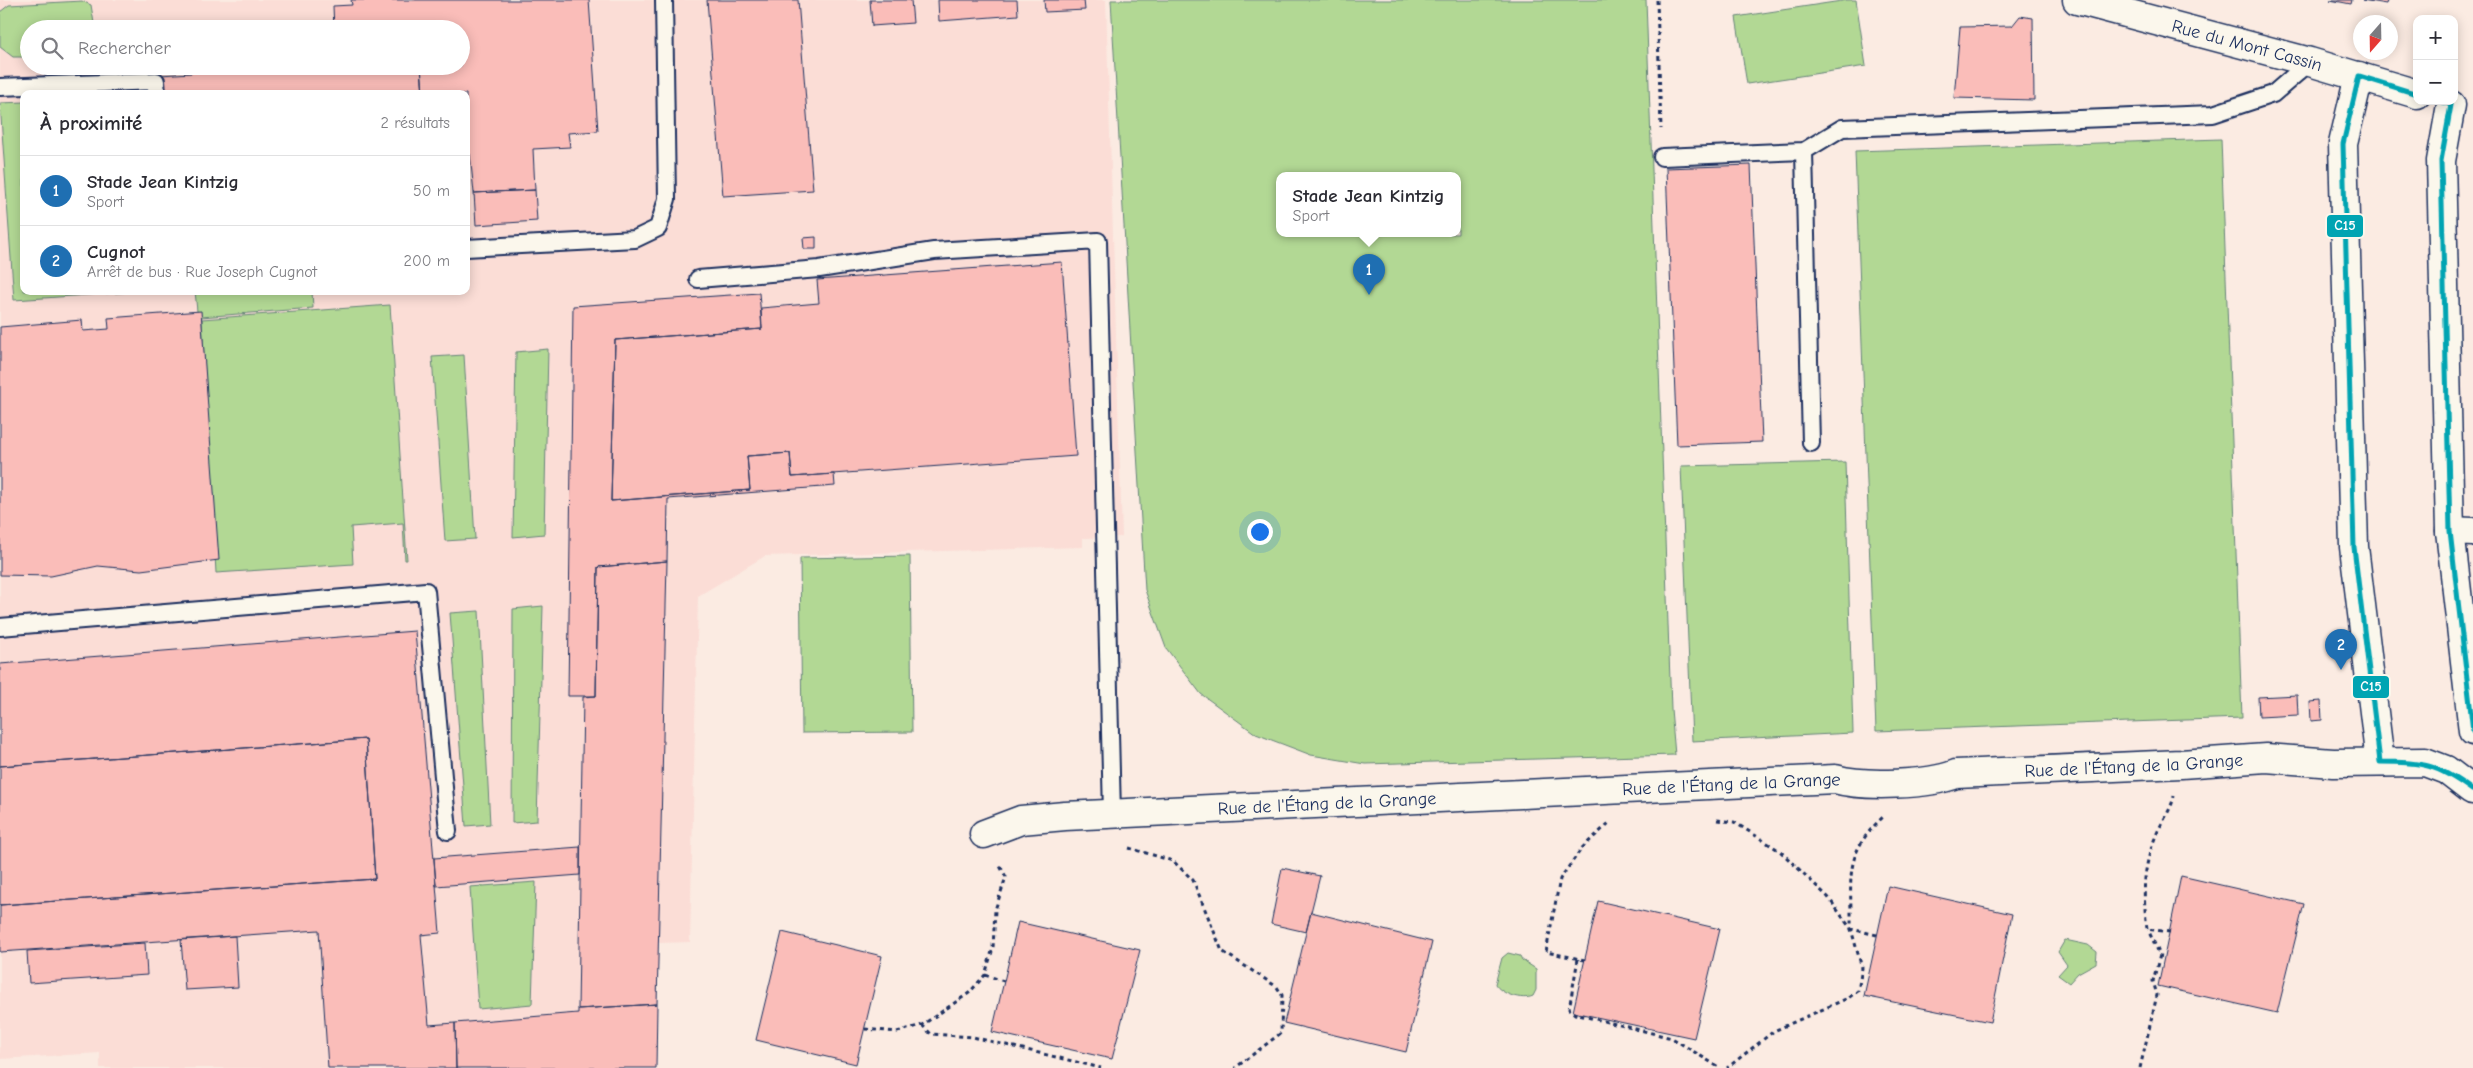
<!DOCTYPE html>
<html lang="fr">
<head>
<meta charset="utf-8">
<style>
	body { margin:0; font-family:"Comic Neue",sans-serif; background:#f2f2f3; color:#2b2b33 }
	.controls { position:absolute; right:15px; top:15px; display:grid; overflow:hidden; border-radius:10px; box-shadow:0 2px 12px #0003 }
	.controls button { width:45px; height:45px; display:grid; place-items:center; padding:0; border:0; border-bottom:1px solid #e1e1e2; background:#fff; color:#2b2b33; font:25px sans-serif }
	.compass { position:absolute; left:2353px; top:15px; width:45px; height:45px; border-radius:50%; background:#fff; box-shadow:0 2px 12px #0003; rotate:200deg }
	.you { position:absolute; left:1259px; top:531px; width:18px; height:18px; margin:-12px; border:4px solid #fff; border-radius:50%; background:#1a73e8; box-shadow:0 0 0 8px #1a73e833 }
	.badge { display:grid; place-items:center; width:32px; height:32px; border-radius:50%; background:#1f6fb2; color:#fff; font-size:16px; font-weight:700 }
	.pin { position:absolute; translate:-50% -41px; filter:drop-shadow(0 1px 2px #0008) }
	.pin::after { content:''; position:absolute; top:26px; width:18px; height:15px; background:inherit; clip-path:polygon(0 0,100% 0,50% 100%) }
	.popup { position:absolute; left:1276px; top:172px; width:185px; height:65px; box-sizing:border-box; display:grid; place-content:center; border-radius:10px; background:#fff; filter:drop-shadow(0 1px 4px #0005); font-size:16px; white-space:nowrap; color:#7c7c81 }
	.popup b { font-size:19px; color:#2b2b33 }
	.popup::after { content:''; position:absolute; left:50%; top:100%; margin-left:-10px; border:10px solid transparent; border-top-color:#fff }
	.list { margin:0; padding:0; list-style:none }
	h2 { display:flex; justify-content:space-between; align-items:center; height:65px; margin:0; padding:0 20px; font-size:21px }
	h2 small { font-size:16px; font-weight:400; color:#7c7c81 }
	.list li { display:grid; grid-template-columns:32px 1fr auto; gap:15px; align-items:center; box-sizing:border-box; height:70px; padding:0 20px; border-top:1px solid #e1e1e2 }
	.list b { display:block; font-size:19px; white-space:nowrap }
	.list p { margin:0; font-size:16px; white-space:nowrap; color:#7c7c81 }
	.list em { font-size:16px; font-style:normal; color:#7c7c81 }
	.icon { flex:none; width:28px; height:28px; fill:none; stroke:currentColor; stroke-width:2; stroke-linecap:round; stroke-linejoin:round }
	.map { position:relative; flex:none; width:2473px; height:1068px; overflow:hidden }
	.search { position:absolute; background:#fff; box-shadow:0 2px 12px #0003; left:20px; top:20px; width:450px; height:55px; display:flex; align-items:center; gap:12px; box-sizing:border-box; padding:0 18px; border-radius:28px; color:#7c7c81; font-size:19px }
	.panel { position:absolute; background:#fff; box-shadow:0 2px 12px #0003; left:20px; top:90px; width:450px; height:205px; border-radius:10px }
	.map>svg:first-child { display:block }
</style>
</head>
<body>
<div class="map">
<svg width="2473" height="1068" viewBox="0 0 2473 1068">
	<rect width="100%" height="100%" fill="#fbebe2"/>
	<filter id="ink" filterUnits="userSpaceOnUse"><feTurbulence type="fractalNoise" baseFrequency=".02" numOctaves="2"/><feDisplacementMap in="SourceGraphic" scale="10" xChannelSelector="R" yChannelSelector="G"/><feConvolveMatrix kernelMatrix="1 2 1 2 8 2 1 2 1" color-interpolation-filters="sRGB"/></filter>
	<g filter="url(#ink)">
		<path fill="#fbddd6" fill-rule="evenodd" d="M0,0H1106L1122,537L1083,538V547L765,556L698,596L690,942L659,943L656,1068H100V1053L0,1059ZM29,29H461V66H29ZM24,94H466V291H24Z"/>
		<path fill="#b2d894" stroke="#668479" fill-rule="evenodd" d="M1111,0H1646L1671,709L1675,755L1365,764L1311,755L1256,734L1201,694L1166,648L1145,590ZM1280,176H1458V234H1280Z
			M1848,0H1856L1866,66L1747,84L1736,17Z
			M82,1L91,5L95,29H29V57H13L0,47V12L9,5Z
			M24,102V291H147L14,300L0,103Z
			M2221,139L2242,718L1876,731L1855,151Z
			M195,291H312L313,308L201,317L197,311Z
			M390,305L407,560H405L403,523L351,527L353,564L216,573L202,319Z
			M548,349L544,534L513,537L516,352Z
			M464,355L475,539L445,541L432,357Z
			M1845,462L1853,733L1692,741L1681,466Z
			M910,556L912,732L802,733L800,558Z
			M543,606L537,821L512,823L513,609Z
			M479,611L490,824L466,826L450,613Z
			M536,882L532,1004L478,1009L470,887Z
			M2065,940L2088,945L2097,952L2096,963L2078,973L2069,983L2058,975L2067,965L2058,952Z
			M1508,953L1520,956L1522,960L1536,969V990L1533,996C1522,1001 1501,994 1495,984L1502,958Z"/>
		<path fill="#fabdb9" stroke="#1b2f5e" d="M351,0H589L598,131L568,133L570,147L533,149L535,190L474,193L470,154L466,155V94H423L421,66H461V29H334L333,6L352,5Z
			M707,0H798L813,190L723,196Z
			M870,0H911L913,23L872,26Z
			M938,0H1017L1018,15L939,21Z
			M1044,0H1084L1085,10L1045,12Z
			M2330,0H2352L2351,4Z
			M2362,0H2387L2386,4Z
			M2020,16L2033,18L2034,100L1954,98L1960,27L2012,26Z
			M190,66H421L423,94H162L160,75L191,73Z
			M1751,165L1762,442L1677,445L1666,168Z
			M535,190L537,221L476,225L474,193Z
			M816,237V249H804L803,238Z
			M1062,262L1076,456L792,477L790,453L747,456L750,490L611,501L615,340L762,329L761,308L819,303L817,280Z
			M759,293L762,329L615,340L611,501L750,490L747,456L790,453L792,477L834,474L835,486L668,499L667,561L598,567L596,696H568L573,306Z
			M201,311L219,560L141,570L98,566L51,576L0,575V327L82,320L83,331L109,329L108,318Z
			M667,561L657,1004L578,1009L583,697L596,696L598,567Z
			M415,631L440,933L421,935L429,1025L455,1023L456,1068H328L319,930L0,952V905L375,879L366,739L0,766V664Z
			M2297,695L2298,715L2259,717L2258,697Z
			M2321,701L2322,720L2311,721L2310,702Z
			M366,739L375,879L0,905V766Z
			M580,847V875L436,886L434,858Z
			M1282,868L1320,876L1306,932L1271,924Z
			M2181,876L2304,904L2277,1013L2158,986Z
			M1888,886L2012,914L1990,1022L1864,996Z
			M1598,901L1720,929L1694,1038L1573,1012Z
			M1311,912L1432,942L1406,1052L1284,1023Z
			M1018,922L1140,950L1112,1059L992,1032Z
			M782,932L882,956L856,1064L756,1040Z
			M235,936L238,987L185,990L181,940Z
			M145,943L147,975L29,983L27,951Z
			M657,1004L656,1068H456L455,1023L578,1013V1009Z"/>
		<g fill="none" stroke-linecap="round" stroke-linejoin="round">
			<defs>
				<path id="service" d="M0,87L156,81L157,94
					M1662,157L1804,151
					M466,248L635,239L658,228L667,199L664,0
					M698,279L819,269L934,251L1098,241L1112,814
					M1811,443L1804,151L1842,128L2213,114L2273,94L2310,62
					M0,627L426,591L448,831"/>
				<g id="minor">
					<path id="s1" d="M2077,0L2310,62L2417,94"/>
					<path d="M2359,76L2343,144L2354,547L2380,762"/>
					<path d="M2451,105L2441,161L2450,531L2473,731"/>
					<path d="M2450,531L2473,532"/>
					<path id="s2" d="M984,834L1021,820L1065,816L1835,779C1863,787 1929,785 1956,774L2181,764L2266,758L2333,763L2425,762L2446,770L2472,790"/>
				</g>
			</defs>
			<use href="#service" stroke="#1b2f5e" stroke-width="20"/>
			<use href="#minor" stroke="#1b2f5e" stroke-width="31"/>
			<path stroke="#1b2f5e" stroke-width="3" stroke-dasharray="4 4" stroke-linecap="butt" d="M1657,0L1661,129
				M1717,820L1734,822L1780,851L1828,897L1851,929L1862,968L1858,991L1848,998L1774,1031L1727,1068
				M1129,848L1173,861L1193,880L1222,951L1277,987L1282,995L1281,1033L1235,1068
				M2170,932L2147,929C2143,895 2142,871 2155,838C2160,824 2171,811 2174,796
				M1877,935L1851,929C1852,879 1842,855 1883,817
				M1578,959L1569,1009L1575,1014L1672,1038L1720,1068
				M1585,960L1546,952L1560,879L1582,848L1609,823
				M985,975L1004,981
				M922,1025L931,1034L973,1037L1101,1068
				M865,1029L897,1032L922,1025L969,993L985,975L993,948L995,910L1006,877L999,864
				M2140,1068L2157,995L2153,981L2160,955L2148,930"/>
			<use href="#service" stroke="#fbf7ec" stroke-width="16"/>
			<use href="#minor" stroke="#fbf7ec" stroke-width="28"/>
			<defs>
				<path id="bus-1" d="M2417,94L2359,76L2343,144L2354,547L2380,762C2423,762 2437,764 2472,790
					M2440,101L2451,105L2441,161L2450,531L2473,731"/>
			</defs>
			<use href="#bus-1" stroke="#fbf7ec" stroke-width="9"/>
			<use href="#bus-1" stroke="#00a4b2" stroke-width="5"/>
		</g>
	</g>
	<g text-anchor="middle" stroke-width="4.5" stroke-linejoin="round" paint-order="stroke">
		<g font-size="18" fill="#1b2f5e" stroke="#fbf7ec">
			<text dy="6" stroke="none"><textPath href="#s1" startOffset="176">Rue du Mont Cassin</textPath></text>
			<text dy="6" stroke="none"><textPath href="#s2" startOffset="1155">Rue de l'Étang de la Grange</textPath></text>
			<text dy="6" stroke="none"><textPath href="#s2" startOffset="751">Rue de l'Étang de la Grange</textPath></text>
			<text dy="6" stroke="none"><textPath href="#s2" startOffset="346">Rue de l'Étang de la Grange</textPath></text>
		</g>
	</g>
	<g stroke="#fbf7ec" stroke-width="2">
		<rect x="2326" y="214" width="38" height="24" rx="5" fill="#00a4b2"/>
		<rect x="2352" y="675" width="38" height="24" rx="5" fill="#00a4b2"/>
	</g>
	<g font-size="14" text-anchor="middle" font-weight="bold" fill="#fff">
		<text x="2345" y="230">C15</text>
		<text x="2371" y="691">C15</text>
	</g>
</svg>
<div class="controls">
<button>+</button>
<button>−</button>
</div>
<svg class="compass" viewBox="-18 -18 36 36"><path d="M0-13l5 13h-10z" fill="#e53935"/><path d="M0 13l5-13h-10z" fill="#7c7c81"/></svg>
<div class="you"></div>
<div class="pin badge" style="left:1369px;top:295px">1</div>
<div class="popup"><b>Stade Jean Kintzig</b>Sport</div>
<div class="pin badge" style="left:2341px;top:670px">2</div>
<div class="search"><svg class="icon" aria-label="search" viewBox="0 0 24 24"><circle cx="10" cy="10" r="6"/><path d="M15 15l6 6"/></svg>Rechercher</div>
<section class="panel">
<h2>À proximité<small>2 résultats</small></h2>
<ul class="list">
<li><span class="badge">1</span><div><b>Stade Jean Kintzig</b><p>Sport</p></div><em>50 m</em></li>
<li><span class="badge">2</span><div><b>Cugnot</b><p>Arrêt de bus · Rue Joseph Cugnot</p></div><em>200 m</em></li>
</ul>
</section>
</div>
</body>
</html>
